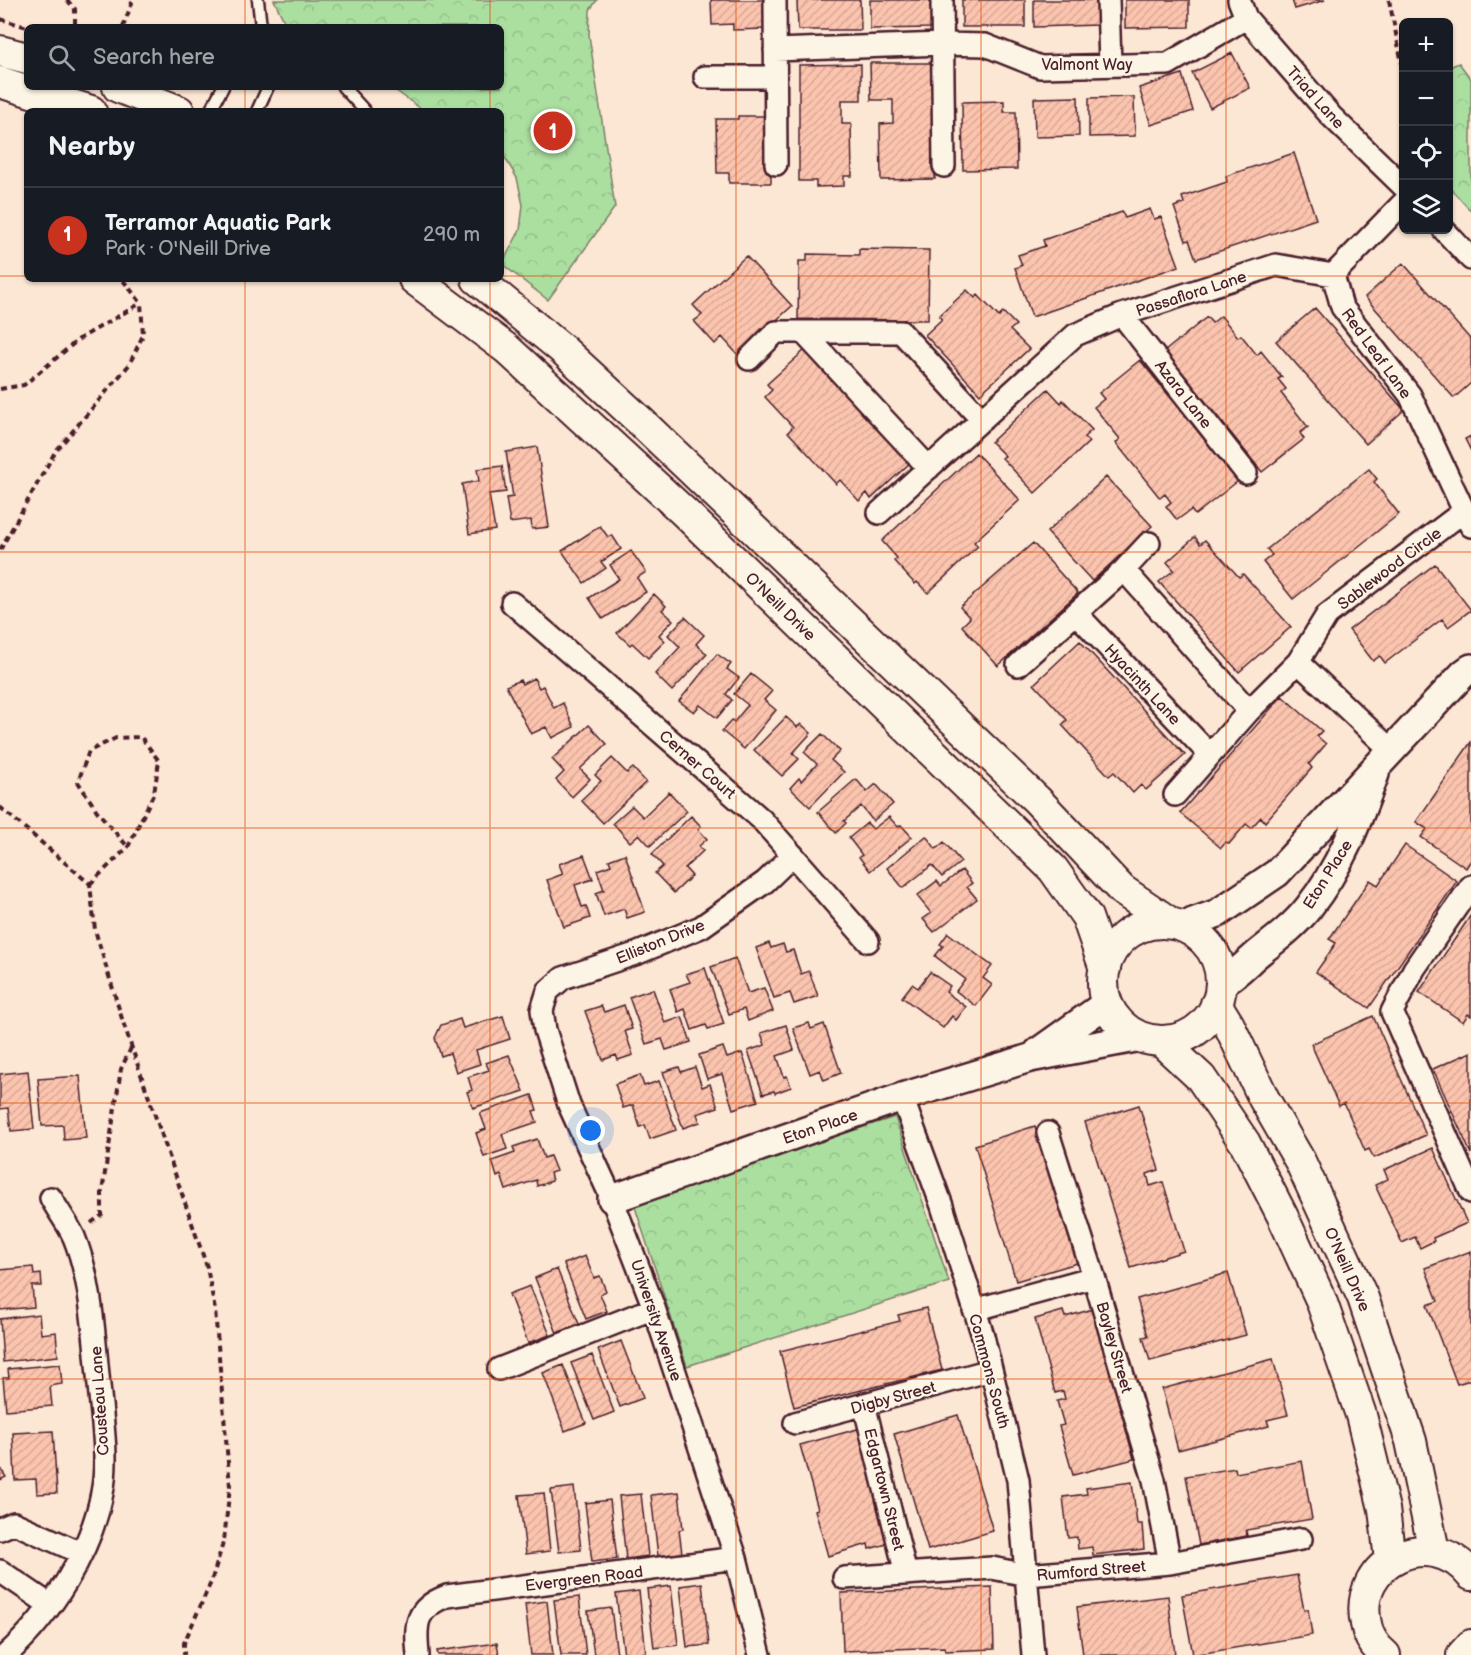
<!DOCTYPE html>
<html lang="en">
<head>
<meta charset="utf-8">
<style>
	body { margin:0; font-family:"Balsamiq Sans",sans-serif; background:#242831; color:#f1f3f6 }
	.controls { position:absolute; right:18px; top:18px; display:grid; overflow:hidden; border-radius:9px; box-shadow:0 2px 4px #0004 }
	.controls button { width:54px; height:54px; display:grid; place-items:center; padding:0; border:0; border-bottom:2px solid #363941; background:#171b24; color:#f1f3f6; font:30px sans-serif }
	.you { position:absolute; left:591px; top:1131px; width:21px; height:21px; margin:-15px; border:4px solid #fff; border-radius:50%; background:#1a73e8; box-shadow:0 0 0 9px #1a73e833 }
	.badge { display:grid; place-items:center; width:39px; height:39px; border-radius:50%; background:#c8321e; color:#fff; font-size:20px; font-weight:700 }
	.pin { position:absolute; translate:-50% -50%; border:3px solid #fff; box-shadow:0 2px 6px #0006 }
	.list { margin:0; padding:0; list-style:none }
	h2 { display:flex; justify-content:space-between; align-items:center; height:78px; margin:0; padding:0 24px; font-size:26px }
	h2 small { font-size:20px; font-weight:400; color:#9ea1a6 }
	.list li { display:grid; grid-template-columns:39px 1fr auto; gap:18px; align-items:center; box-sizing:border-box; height:96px; padding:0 24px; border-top:2px solid #363941 }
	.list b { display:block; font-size:22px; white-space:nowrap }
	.list p { margin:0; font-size:20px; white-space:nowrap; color:#9ea1a6 }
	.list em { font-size:20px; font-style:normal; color:#9ea1a6 }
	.icon { flex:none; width:33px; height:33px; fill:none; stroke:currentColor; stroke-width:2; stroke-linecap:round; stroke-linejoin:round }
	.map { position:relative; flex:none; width:1471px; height:1655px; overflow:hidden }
	.search { position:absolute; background:#171b24; box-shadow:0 2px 4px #0004; left:24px; top:24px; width:480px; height:66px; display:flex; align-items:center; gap:15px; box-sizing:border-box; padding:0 21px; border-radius:9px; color:#9ea1a6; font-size:22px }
	.panel { position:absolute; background:#171b24; box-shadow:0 2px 4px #0004; left:24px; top:108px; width:480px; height:174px; border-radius:9px }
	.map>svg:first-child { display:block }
</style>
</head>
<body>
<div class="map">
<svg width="1471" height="1655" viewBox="0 0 1471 1655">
	<defs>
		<pattern id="forest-crowns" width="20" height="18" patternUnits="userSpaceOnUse" patternTransform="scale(1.5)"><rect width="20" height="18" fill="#abdfa0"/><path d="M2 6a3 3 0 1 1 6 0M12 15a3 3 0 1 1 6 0" fill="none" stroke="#95bf8a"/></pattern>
		<pattern id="building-hatch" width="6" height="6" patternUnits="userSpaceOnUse" patternTransform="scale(1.5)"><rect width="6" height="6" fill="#fbc4ae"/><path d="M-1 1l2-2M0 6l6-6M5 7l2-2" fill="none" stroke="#d9a896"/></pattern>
	</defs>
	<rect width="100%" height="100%" fill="#fce6d4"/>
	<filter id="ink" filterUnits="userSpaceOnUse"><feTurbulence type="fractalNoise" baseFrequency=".0167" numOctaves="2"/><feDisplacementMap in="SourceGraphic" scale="12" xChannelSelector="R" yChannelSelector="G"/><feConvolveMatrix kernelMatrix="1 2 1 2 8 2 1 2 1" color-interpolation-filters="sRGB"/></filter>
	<g filter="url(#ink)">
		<path fill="url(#forest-crowns)" stroke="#7a7f66" stroke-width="1.5" d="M274,0H597L590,10L589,35L615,207L548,300L502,264L520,230L523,205L517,178L501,151V111H424L391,87H501V27H287Z
			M1459,63L1471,79V211L1449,187V67Z
			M895,1117L949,1282L687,1366L633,1201Z"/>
		<path fill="url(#building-hatch)" stroke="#4a1f2b" stroke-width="1.5" d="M711,0H765V29L733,30V24L712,25Z
			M797,0H860L861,30H798Z
			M870,0H932L933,28L870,29Z
			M962,0H1025V27H962Z
			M1034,0H1097L1098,25L1034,27Z
			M1125,0H1189V27L1125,28Z
			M1292,0H1325L1295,9Z
			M1232,53L1250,88L1210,108L1192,73Z
			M870,63H933L935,179L881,180L880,124L893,123V100H871Z
			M861,64V100H842V124H851L852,176H844V186L816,187V181H799V65Z
			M1182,74L1193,111L1151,125L1139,88Z
			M1078,97L1079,136L1035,137L1034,98Z
			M1134,97L1135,136L1089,137V98Z
			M1004,101V112H1016L1017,169L963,170L962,102Z
			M738,116H770L771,183H729V173H717L716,119H738Z
			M1294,153L1316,219L1196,259L1189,240L1186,241L1174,207L1184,203L1182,197L1227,182L1226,176Z
			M1150,209L1154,219L1161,217L1179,266L1032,317L1015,268L1022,265L1018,255L1045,246L1043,240L1122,212L1125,218Z
			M859,249L929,250L928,320L798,319L799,261H807V254L859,255Z
			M746,256L792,306L738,355L722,337L715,344L694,321L702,315L693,305Z
			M1403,263L1471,340V383L1454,398L1365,297Z
			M967,290L975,298L978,295L999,317L1003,312L1016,325L1010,330L1029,349L980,394L925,335L942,319L939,316Z
			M1315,308L1404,410L1366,444L1276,341Z
			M1221,316L1238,337L1241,335L1257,355L1261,351L1282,377L1278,379L1286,389L1281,393L1308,427L1300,433L1304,439L1262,472L1165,351L1207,317L1212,323Z
			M806,349L911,462L871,499L867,493L859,501L840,480L836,484L788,432L793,427L765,397L772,390L767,384Z
			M1140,360L1238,481L1195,515L1191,510L1177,520L1166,506L1171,502L1165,494L1160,498L1116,443L1120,439L1094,407L1104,399L1099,393Z
			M1048,389L1061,403L1063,400L1092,430L1084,437L1089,442L1035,493L1002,458L1005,456L991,442Z
			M1471,436V451L1465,439Z
			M537,447L549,527L532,529L531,520L510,523L506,498L513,497L506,452Z
			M976,453L1020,500L974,542L978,546L928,593L917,582L915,584L894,561L897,558L882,541Z
			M502,466L506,492L489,494L495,530L469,534L462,484L479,481L477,469Z
			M1369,469L1377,479L1374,482L1399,514L1293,599L1263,562L1272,555L1267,549Z
			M1106,477L1152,526L1092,581L1047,532Z
			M600,526L608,537L612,535L621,549L601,562L606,568L584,583L562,551Z
			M1195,537L1200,544L1205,540L1239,577L1243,574L1291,627L1239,672L1159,582L1174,570L1167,562Z
			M1033,543L1078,593L998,666L962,626L970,618L960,607Z
			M631,551L646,572L637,578L646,592L603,619L589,598L619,579L610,565Z
			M1435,564L1471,610L1448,627L1442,619L1385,663L1380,656L1373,661L1349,630Z
			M654,594L666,606L662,610L673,620L659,635L665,641L648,658L632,643L630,645L617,633Z
			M685,617L704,635L696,644L707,654L672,691L655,674L680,647L668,635Z
			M1080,641L1185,755L1146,790L1141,785L1133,793L1114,772L1109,776L1062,725L1067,720L1034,684Z
			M717,654L731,664L727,669L739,678L726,694L732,700L717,718L700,705L694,712L679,701Z
			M751,674L772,691L764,700L776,710L744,749L722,731L732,720L734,722L748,705L734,694Z
			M534,678L539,688L543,686L554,708L563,703L574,727L552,738L546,727L531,734L506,686L520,680L522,684Z
			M1282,696L1322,731L1317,736L1326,744L1309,764L1312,768L1265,822L1261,817L1251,828L1246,824L1229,844L1226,842L1221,848L1180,813Z
			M786,717L797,727L801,724L811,733L793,753L799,759L782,776L754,750Z
			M589,725L607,744L580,769L590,779L572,797L556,780L564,772L552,759Z
			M822,734L840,751L831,760L844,772L810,807L790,788L799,778L801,781L817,764L804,752Z
			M1471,742V860L1466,868L1421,837L1427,829L1416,822Z
			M612,758L627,773L633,768L646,782L603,823L581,800L601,781L595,775Z
			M856,779L867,792L876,784L893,804L873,821L861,806L844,821L846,823L836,833L818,812Z
			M669,792L687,811L650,846L639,834L630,842L613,823L632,806L643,817Z
			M691,816L701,826L698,829L707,839L699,846L703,851L685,868L692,876L674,893L655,873L663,866L652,854Z
			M889,817L898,827L901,825L912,837L870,871L859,857L862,855L849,838L867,823L873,829Z
			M926,836L936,849L944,842L961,862L942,877L932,865L903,888L887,868Z
			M1405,845L1457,881L1369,1008L1316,972L1336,943L1329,939L1370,880L1378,885Z
			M625,854L645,912L627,918L624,909L604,916L596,893L604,890L597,870L611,865L609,860Z
			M584,855L593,879L575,885L582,907L586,906L590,918L564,927L547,880L563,874L559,864Z
			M962,870L972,883L967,887L977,899L934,932L923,919L931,913L917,896L937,881L941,886Z
			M1471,915V1016L1468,1014L1463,1022L1419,992Z
			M948,933L992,966L983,978L992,985L976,1006L956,991L965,979L935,956L943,946L940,944Z
			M769,943L771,948L783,944L786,952L793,950L801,974L809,971L818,996L794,1004L790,993L774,998L756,948Z
			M735,958L748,993L764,988L773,1011L748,1021L744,1009L729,1014L711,967Z
			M705,968L724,1024L708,1029L706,1025L692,1030L685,1009L678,1012L670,989L690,982L686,974Z
			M930,972L950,986L946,992L966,1007L956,1020L952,1016L943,1028L902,997L912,984L918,988Z
			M653,989L665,1023L682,1017L691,1042L666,1050L662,1039L646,1044L629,997Z
			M624,1005L632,1029L625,1031L633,1055L618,1060L616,1055L603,1060L585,1011L601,1006L604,1012Z
			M503,1016L510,1039L476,1050L480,1064L456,1072L450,1053L441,1056L435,1038L441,1025L460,1019L463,1028Z
			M1373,1016L1426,1135L1374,1158L1369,1149L1365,1151L1344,1103L1339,1106L1311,1044Z
			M809,1023L811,1029L824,1024L841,1073L824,1080L820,1070L810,1074L793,1028Z
			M786,1025L794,1050L777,1056L784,1077L787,1076L791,1087L775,1093L774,1091L763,1094L748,1051L765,1045L761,1033Z
			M723,1047L727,1058L742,1053L758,1101L733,1109L722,1074L707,1079L699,1055Z
			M1471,1052V1154L1433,1069Z
			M509,1055L524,1091L473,1108L467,1092L472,1090L468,1077L489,1070L486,1063Z
			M679,1067L681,1072L695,1067L702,1087L710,1084L718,1107L697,1114L700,1122L683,1128L663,1072Z
			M28,1071L34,1129L11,1131L8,1108L0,1109V1074Z
			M640,1075L644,1086L659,1081L676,1130L650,1139L645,1125L640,1127L633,1105L623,1108L615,1084Z
			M80,1076L86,1138L64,1140L63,1125L42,1126L38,1079Z
			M532,1095L537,1110L533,1111L537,1122L502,1134L507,1149L484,1157L476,1133L486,1129L480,1113Z
			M1139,1105L1159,1170L1147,1174L1150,1186L1163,1182L1184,1251L1131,1268L1085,1122Z
			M1035,1126L1077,1263L1016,1281L975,1145Z
			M537,1139L544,1158L550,1156L556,1171L550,1173L552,1181L537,1186L536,1180L506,1190L501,1175L497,1177L492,1161L515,1153L513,1147Z
			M1433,1148L1467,1223L1433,1238L1434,1241L1420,1248L1415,1237L1402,1243L1375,1185L1388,1179L1384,1170Z
			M1471,1251V1383L1470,1380L1457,1384L1427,1305L1438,1301L1425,1268Z
			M585,1256L594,1278L600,1276L606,1291L600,1294L607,1311L586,1319L564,1264Z
			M33,1267L34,1275L41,1274L42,1286H32L34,1307L0,1310V1270Z
			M557,1269L579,1324L557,1333L535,1278Z
			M1228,1273L1246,1335L1150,1361L1143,1337L1148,1336L1137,1299Z
			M530,1286L550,1335L528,1343L509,1294Z
			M926,1308L942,1370L794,1407L780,1351L900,1321L898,1315Z
			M1093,1309L1134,1459L1073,1475L1059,1426L1064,1425L1057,1401L1065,1399L1063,1391L1055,1393L1035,1319L1063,1311L1065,1317Z
			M39,1314L41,1334L56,1332L58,1356L3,1362L0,1319Z
			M621,1341L643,1398L620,1407L598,1350Z
			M592,1355L614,1412L594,1420L571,1363Z
			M1273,1359L1288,1415L1267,1420L1269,1426L1178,1450L1162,1389Z
			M60,1364L62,1384L50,1386L52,1406L6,1410L3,1378H9L8,1369Z
			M563,1365L586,1423L565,1431L543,1373Z
			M958,1415L993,1531L928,1550L894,1434Z
			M861,1428L894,1542L869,1549L868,1544L828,1556L815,1510L818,1509L800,1445Z
			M53,1431L57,1493L37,1494L36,1479L15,1480L13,1433Z
			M1302,1461L1312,1519L1246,1530L1247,1536L1199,1545L1186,1476L1235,1468L1236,1473Z
			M0,1468L6,1477L0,1480Z
			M1132,1482L1137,1524H1142L1144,1549L1093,1555L1092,1547L1078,1549L1077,1537L1068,1538L1063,1497L1087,1494L1086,1488Z
			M574,1487L581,1550L559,1552L551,1490Z
			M679,1492L683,1529L679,1530L682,1553L658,1556L651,1495Z
			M544,1493L550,1551L526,1554L519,1495Z
			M641,1494L648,1556L626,1559L619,1496Z
			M610,1500L617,1559L592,1562L585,1503Z
			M1297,1575L1304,1610L1308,1609L1312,1635L1193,1655L1182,1595Z
			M702,1583L709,1645L687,1647L680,1586Z
			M671,1586L678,1645L654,1648L647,1589Z
			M992,1587L994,1649L945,1651L944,1647L843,1651L841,1593Z
			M639,1591L646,1653L624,1655L616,1594Z
			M1168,1596L1175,1655H1083L1077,1607Z
			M579,1597L586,1655H561L554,1600Z
			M547,1601L553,1655H531L525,1604Z
			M611,1608L617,1655H594L588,1611Z
			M497,1643L499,1655H438L437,1651Z"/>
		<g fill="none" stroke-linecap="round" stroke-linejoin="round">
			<defs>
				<path id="service" d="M258,0L261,27
					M343,87L365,111
					M210,111L223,87
					M257,111L268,87"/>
				<path id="minor" d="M775,0L776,164
					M942,0L944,166
					M1108,0L1110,65
					M1239,0L1246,18L1331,116L1404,187
					M775,50L943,44L985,45L1040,67L1168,64L1246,18
					M705,77H775
					M1444,230L1471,259
					M1333,275L1342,307L1410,395L1471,526
					M1333,275L1404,202
					M1122,315L1246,473
					M803,332L929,468
					M749,359L776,332H901L982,420
					M879,513L1075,335L1122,315L1276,265L1333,275
					M1124,570L1249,711
					M512,603L761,819L868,941
					M1076,613L1210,755
					M1298,662L1391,750
					M1018,665L1124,570L1149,543
					M1175,795L1249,711L1298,662L1327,615L1464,511
					M1471,886L1414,969L1392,1012L1471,1192
					M902,1097L942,1206L983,1336L1018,1480L1033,1655
					M1048,1133L1094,1277L1154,1480L1170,1563
					M974,1310L1094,1277
					M499,1369L654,1308
					M864,1404L906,1574
					M795,1423L991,1370
					M0,1529L14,1523L81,1553
					M0,1571L50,1605
					M844,1578L992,1568L1027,1575L1170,1563L1301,1539
					M6,1655C50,1616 91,1552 102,1493C109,1459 102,1419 99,1385C94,1338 92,1281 74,1237C68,1224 58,1211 51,1198
					M418,1655C415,1624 415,1608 447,1596L736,1558
					M760,1655L736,1558L654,1308L612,1199L569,1105L545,1030L542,1010L548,991L563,978L638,953L701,927L765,882L793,855"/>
				<path id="tertiary" d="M1185,927L1193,922L1218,913L1277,873L1464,673L1471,668
					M1221,983C1237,975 1247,962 1261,951C1278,938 1296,924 1309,907C1340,868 1358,821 1375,774
					M1038,1052L1107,1003
					M612,1199L902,1097L1030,1058L1141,1037"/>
				<path id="secondary" d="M0,51L27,58
					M0,82L91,111
					M118,87L179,111
					M414,279L507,349L684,512L1053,869L1087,917L1105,969
					M477,279L562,349L639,420L1037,800L1122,890L1172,924
					M1103 982a59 59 0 1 1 118 0a59 59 0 1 1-118 0Z
					M1216,1004L1229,1025L1264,1099L1300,1161L1363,1298L1411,1441L1434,1551
					M1161,1041L1201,1078L1245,1143L1282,1215L1321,1300L1361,1415L1384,1509L1390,1560
					M1385,1655C1375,1647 1368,1636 1366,1624C1352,1561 1431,1524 1471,1575
					M1462,1655L1471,1645"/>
			</defs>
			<use href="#service" stroke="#4a1f2b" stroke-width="15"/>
			<use href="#minor" stroke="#4a1f2b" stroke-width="26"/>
			<use href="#tertiary" stroke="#4a1f2b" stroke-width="32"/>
			<use href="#secondary" stroke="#4a1f2b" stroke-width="34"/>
			<path stroke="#4a1f2b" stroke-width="4" stroke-dasharray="6 4.5" stroke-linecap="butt" d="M67,0L75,9V27
				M1389,0L1404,73
				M0,19L27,27
				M123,27L133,0
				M0,389L24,385L79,339L141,303
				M0,550L55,452L129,365L143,335L141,303L122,279
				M0,807L90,884L95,930L123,1022L207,1267L215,1310L230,1486L224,1540L211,1582L184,1643V1655
				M90,884L128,847L154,793L159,761L141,737L116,738L89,751L78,782L97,811L128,847
				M91,1223L102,1215V1192L121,1069L131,1048"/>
			<use href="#service" stroke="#fcf5e5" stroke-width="10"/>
			<use href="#minor" stroke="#fcf5e5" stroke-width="21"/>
			<use href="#tertiary" stroke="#fcf5e5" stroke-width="27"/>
			<use href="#secondary" stroke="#fcf5e5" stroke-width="30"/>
		</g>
	</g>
	<path fill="none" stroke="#e0560e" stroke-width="1.5" stroke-opacity="0.55" d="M245,0V27M490,0V27M736,0V1655M981,0V1655M1226,0V1655M245,87V111M490,87V111M0,276H27M501,276H1471M245,279V1655M490,279V1655M0,552H1471M0,828H1471M0,1103H1471M0,1379H1471"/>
	<g text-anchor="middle" stroke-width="4.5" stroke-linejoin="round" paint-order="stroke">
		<g font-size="16" fill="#4a1f2b" stroke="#fcf5e5">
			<text x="1087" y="70">Valmont Way</text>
			<text transform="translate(1316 97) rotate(48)" y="6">Triad Lane</text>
			<text transform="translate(1191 293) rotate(-18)" y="6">Passaflora Lane</text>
			<text transform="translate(1377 353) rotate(54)" y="6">Red Leaf Lane</text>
			<text transform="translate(1184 394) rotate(52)" y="6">Azara Lane</text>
			<text transform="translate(1389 568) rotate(-37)" y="6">Sablewood Circle</text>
			<text transform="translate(781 606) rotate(44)" y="6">O'Neill Drive</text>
			<text transform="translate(1143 684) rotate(47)" y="6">Hyacinth Lane</text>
			<text transform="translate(698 764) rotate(41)" y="6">Cerner Court</text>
			<text transform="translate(1327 874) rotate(-58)" y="6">Eton Place</text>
			<text transform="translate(660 941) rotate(-22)" y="6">Elliston Drive</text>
			<text transform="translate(820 1126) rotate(-19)" y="6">Eton Place</text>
			<text transform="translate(1348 1269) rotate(66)" y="6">O'Neill Drive</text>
			<text transform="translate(657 1320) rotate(71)" y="6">University Avenue</text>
			<text transform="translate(1115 1347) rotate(74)" y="6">Bayley Street</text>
			<text transform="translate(990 1371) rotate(75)" y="6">Commons South</text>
			<text transform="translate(893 1397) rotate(-15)" y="6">Digby Street</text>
			<text transform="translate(99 1401) rotate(-94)" y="6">Cousteau Lane</text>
			<text transform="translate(885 1489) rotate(76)" y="6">Edgartown Street</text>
			<text transform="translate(1091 1570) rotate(-5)" y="6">Rumford Street</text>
			<text transform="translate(584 1578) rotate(-7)" y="6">Evergreen Road</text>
		</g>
	</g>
</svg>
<div class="controls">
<button>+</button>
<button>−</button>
<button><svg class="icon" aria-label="locate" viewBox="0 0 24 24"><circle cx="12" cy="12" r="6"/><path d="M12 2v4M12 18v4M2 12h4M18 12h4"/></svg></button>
<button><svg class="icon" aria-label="layers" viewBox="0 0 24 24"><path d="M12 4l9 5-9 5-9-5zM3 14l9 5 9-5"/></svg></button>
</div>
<div class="you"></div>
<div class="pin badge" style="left:553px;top:131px">1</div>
<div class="search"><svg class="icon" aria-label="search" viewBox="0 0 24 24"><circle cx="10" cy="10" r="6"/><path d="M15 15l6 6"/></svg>Search here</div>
<section class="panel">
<h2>Nearby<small></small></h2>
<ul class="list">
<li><span class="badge">1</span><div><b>Terramor Aquatic Park</b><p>Park · O'Neill Drive</p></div><em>290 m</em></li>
</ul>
</section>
</div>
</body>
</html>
